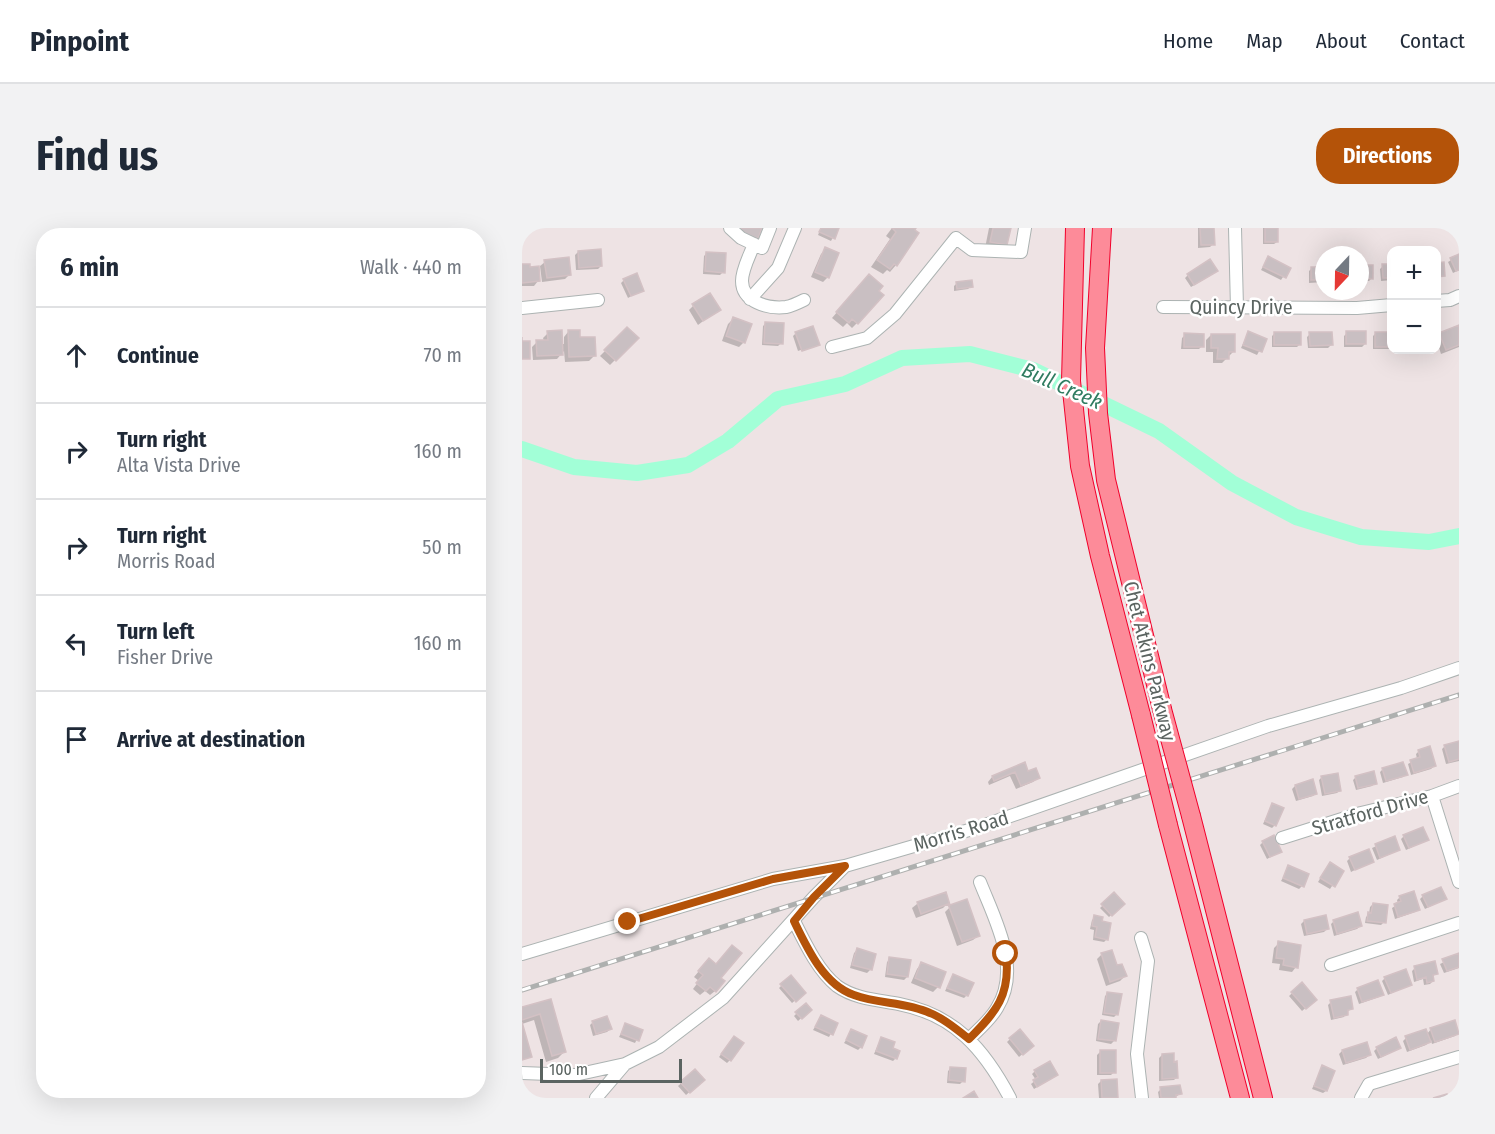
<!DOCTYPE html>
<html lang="en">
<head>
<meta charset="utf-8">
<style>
	body { margin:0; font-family:"Fira Sans Condensed",sans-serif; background:#f2f2f3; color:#1f2937 }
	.controls { position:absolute; right:18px; top:18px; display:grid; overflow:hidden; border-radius:12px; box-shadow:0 6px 24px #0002 }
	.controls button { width:54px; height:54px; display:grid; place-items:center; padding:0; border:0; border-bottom:2px solid #e0e1e3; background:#fff; color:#1f2937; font:30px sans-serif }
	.compass { position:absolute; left:793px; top:18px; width:54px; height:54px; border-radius:50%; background:#fff; box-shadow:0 6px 24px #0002; rotate:202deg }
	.scale { position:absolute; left:18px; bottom:15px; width:142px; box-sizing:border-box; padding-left:6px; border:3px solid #5b6461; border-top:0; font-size:16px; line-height:21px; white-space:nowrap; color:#5b6461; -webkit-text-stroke:4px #fff; paint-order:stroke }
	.stop { position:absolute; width:18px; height:18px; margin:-14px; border:4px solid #b45309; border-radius:50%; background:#fff }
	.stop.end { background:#b45309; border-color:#fff; box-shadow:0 2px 6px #0008 }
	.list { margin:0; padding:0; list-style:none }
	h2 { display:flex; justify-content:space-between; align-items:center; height:78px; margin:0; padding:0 24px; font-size:26px }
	h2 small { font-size:20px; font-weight:400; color:#747a83 }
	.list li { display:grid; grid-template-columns:39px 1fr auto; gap:18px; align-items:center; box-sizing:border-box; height:96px; padding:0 24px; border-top:2px solid #e0e1e3 }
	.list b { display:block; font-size:22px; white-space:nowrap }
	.list p { margin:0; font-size:20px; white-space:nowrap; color:#747a83 }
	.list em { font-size:20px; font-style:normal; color:#747a83 }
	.icon { flex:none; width:33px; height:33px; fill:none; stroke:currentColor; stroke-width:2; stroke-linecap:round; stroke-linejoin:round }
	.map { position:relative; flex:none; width:937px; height:870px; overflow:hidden; border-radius:24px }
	header { display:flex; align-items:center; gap:36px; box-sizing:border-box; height:84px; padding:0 30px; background:#fff; border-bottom:2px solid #e0e1e3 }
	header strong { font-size:28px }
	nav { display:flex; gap:33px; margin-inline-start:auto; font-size:21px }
	.intro { display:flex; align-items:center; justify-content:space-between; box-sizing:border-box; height:144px; padding:0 36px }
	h1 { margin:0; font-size:42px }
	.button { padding:15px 27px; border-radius:24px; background:#b45309; color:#fff; font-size:21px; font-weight:700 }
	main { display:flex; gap:36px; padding:0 36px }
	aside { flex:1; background:#fff; border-radius:24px; box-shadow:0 6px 24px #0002 }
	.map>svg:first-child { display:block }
</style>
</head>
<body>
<header>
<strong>Pinpoint</strong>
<nav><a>Home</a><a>Map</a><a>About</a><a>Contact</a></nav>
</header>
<div class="intro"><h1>Find us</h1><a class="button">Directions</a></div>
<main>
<aside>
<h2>6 min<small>Walk · 440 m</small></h2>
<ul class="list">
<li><svg class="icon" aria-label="ahead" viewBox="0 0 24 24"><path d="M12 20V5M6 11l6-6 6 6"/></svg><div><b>Continue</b></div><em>70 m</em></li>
<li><svg class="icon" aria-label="right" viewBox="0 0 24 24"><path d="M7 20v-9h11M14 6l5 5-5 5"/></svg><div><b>Turn right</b><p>Alta Vista Drive</p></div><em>160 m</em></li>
<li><svg class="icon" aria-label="right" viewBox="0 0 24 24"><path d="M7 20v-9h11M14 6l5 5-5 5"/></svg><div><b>Turn right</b><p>Morris Road</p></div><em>50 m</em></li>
<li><svg class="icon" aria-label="left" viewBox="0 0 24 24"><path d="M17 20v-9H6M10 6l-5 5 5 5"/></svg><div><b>Turn left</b><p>Fisher Drive</p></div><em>160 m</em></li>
<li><svg class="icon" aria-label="arrive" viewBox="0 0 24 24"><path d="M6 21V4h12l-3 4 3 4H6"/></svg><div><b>Arrive at destination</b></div></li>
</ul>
</aside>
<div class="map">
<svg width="937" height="870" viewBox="0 0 937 870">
	<rect width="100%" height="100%" fill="#eee3e4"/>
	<path fill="#0003" d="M299,0H316L309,13L296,7Z
		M370,0H392L374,37L368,44L365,42L361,46L349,39L368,11L364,8Z
		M467,0H487L484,16L477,23L463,20Z
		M676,0H691V16L688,19L676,20Z
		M741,0H755V14L752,16H741Z
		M304,21L306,49L301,54L289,49L299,26Z
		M56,24L79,38L76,41L54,42L53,27Z
		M185,25L201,44L198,47L181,46L182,28Z
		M937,27V42L931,45L926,34Z
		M744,33L767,40L759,52L739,42Z
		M23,34L48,46L43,51L20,54L18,38Z
		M870,37V52L859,53L858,41L861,38Z
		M0,38L7,41L16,53L12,58H0Z
		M838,38L850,50L847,53H838Z
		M790,40H802V54L787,55V43Z
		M691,46L669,59L663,50L666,47Z
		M102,52L120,62L106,70L99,55Z
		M342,53L335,95L330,100L325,95L321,99L310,90Z
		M435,55L449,58L446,61L432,63V58Z
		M171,78L197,81L176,97L167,82Z
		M211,91L222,114L217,119L200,113L206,96Z
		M244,95L259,115L256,118L240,117L241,98Z
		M937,99V119L919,126L914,110L918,106Z
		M105,101L115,110L88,137L78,128Z
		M46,104L57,111L72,128L67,133L43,134L42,123L35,131L11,132L10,119L15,114L22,113L21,110L26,105L39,116H42V109Z
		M274,105L295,116L276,123L271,108Z
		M726,105L743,112L735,127L719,120Z
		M753,105L778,116L775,119H750V108Z
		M825,105L843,116L840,119H822V108Z
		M854,105H870V121H851V108Z
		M788,106L809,117L806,120H786L785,109Z
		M663,107L680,118L677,121H659L660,110Z
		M689,107L712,123L700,135H691V124H684V112Z
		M937,514V533L924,536L920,521L923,518Z
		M897,523L912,538L909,541L889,547L886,536L895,531L894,526Z
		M502,536L505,545L516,550L511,554L494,561L488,548L467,557L466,554L470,549Z
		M861,541L884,547L881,549L861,555L858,544Z
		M800,549L818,562L815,565L800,568L797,552Z
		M834,549L853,555L850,558L834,562L831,552Z
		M773,558L794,565L791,568L774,573L770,561Z
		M750,577L753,597L750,600L741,596Z
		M882,608L905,612L884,622L879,611Z
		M872,610L877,622L855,632L850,620Z
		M741,614L758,624L745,631L738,617Z
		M828,630L850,633L829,644L825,633Z
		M767,639L780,658L777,661L759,653Z
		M805,639L820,643L808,661L796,654Z
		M423,666L426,675L421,680L394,690L390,680L395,676Z
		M592,667L601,676L587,689L578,680Z
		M901,668L923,671L903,681L898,671Z
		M878,669L896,681L893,684L873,691L870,680L876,676L875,672Z
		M851,676L862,694L859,697L843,695L844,689L847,686L848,679Z
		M428,679L456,708L451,712L435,718L423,684Z
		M573,689L585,711L582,714L571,712L572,702L568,701L570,692Z
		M782,693L805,701L802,704L782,708L779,696Z
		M812,693L838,698L835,701L812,708L809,696Z
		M757,715L774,739L770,744L757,742L758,736L750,735L752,720Z
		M335,722L352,727L348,742L345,745L328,740L332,725Z
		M580,726L603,748L598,753L584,758L575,731Z
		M937,727V740L922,745L918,736Z
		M368,731L385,749L382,752L363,749L365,734Z
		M399,736L416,759L411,764L389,755L395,741Z
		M182,737L197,750L193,763L188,767L183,763L178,767L171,761L177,753L172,749Z
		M893,740L915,745L910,749L911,753L908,756L902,757L901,751L892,754L890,743Z
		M431,748L445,767L442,770L423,763Z
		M268,749L282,765L270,775L257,760Z
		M863,750L888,756L866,767L860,753Z
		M780,756L793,772L780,783L767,768Z
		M836,761L860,766L857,769L837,776L833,764Z
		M586,765L595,786L592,789L580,787L583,768Z
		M28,773L43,823L36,830L24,834L12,792L0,796V781Z
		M809,774L830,781L824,784L822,789L809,792L806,777Z
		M283,777L288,782L276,793L272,788Z
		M299,789L314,796L307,809L291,802Z
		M579,793L592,813L589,816L574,813L576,796Z
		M71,794L88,801L85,804L71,808L68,797Z
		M103,797L119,803L113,815L97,809Z
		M909,801L936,805L933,808L910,816L909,812L904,817L885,824L881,813L884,810L905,806Z
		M330,803L339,819L336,822L322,815Z
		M359,810L369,821L374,830L371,833L352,826Z
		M488,811L510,818L497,829L485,814Z
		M209,813L208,832L205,835L197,829Z
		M844,816L847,827L844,830L821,837L817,826L820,823Z
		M855,820L874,822L856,831L852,823Z
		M578,824L592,844L589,847H575V827Z
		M640,827L655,849L652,852L637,853V830Z
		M800,839L804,863L801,865L790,861Z
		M429,840L441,853L438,856L425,855L426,843Z
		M173,843L181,852L164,867L156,858Z
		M513,843L534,847L512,861L509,856L514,852L510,846Z
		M579,853L595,870H577L576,856Z
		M639,861L658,866L652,870H637L636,864Z
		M937,864V870H932L931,868Z"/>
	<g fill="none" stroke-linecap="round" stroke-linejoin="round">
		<path stroke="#a2ffd7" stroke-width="16" d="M0,221L52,239L115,245L166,237L206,213L256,171L323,156L380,130L448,126L511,142L637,203L710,255L774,289L839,309L907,314L937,308"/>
	</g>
	<path fill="#c9bfc2" stroke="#d3c1c4" stroke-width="1.5" d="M220,0H240L235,13L218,6Z
		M299,0H317L313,11L297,4Z
		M370,0H394L393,2L397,5L375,38L372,36L368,41L355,32L374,4Z
		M471,0H489L485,17L468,14Z
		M678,0H692L693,17H679Z
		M743,0H756V14H743Z
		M303,19L317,25L307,50L293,44Z
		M79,21L80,38L57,40L56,23Z
		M184,24L204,25L203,45L183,43Z
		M937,26V42L934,43L928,30Z
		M746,28L769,40L764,50L741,39Z
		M47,29L49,47L25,50L22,32Z
		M688,31L696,43L672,57L665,46Z
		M922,34L923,48L914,49V35Z
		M0,36H8V39L17,38L18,53L0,55Z
		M860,36H870V50H861Z
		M838,37H851V51L838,50Z
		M789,39H802V52H789Z
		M115,45L122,63L109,68L101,51Z
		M347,46L361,58L357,63L362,67L336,96L330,91L327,95L314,84Z
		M450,52L451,59L435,61L434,54Z
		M188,65L199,82L181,93L170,76Z
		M211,89L230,96L223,115L204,108Z
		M243,94L262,95L261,116L242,115Z
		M937,97V117L924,122L917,105Z
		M291,98L298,117L280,123L273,104Z
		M105,99L117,110L94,133L82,122Z
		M40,102L41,127L15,128L14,112H26L25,103Z
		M46,102H58V109H73L74,128L47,129Z
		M726,103L745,111L740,124L721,117Z
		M824,103H844V116H824Z
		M752,104H779V117H752Z
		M787,104H810L811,117L788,118Z
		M853,104H870V119H853Z
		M662,105L682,106V119H662Z
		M689,106H713V124H707V131H695L696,120H689Z
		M0,109V113H8V131H0Z
		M937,513V531L927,534L922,517Z
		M908,518L914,538L892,545L888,532L898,529L896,522Z
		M503,534L506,543L514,540L518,550L499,558L493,544L472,553L470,548Z
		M881,534L886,547L864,553L860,540Z
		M852,543L855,556L836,560L833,548Z
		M816,545L819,563L803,566L799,548Z
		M791,551L795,566L777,571L773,557Z
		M750,575L762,580L754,598L743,593Z
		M901,599L907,612L887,620L881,607Z
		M752,607L760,624L748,629L740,613Z
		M873,608L878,622L858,630L853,616Z
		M847,621L852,634L833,642L827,629Z
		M808,634L822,643L813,659L798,650Z
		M766,637L787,646L782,659L761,650Z
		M919,659L925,671L906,679L900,667Z
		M892,663L898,682L876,689L872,676L879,673L877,668Z
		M424,664L428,677L445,671L458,708L440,714L426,676L399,686L395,674Z
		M592,664L603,676L590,688L579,676Z
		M851,675L866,677L864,695L845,693L846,684L849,685Z
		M836,684L840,698L815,706L811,692Z
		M572,687L581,689L580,693L589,695L586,712L573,709L575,699L570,698Z
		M804,687L807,701L785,706L782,692Z
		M756,713L779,717L776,740L761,737L762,731L754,730Z
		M210,717L220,725L199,750L203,753L194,764L188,759L184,763L174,755L181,747L176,743L187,730L194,736Z
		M335,720L354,726L350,742L330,737Z
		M590,722L595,737L600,736L605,748L588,754L579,725Z
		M937,725V739L925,743L920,731Z
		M367,729L389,732L386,749L365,746Z
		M913,733L916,746L911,747L912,753L905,755L904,749L895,752L892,738Z
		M399,734L424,744L418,760L393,750Z
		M884,741L890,757L869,765L862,749Z
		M431,746L452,755L446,768L425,760Z
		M269,747L284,765L274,774L258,756Z
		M856,752L862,767L840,774L835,760Z
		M780,754L795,772L784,781L769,764Z
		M585,764L600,766L596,787L582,785Z
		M829,768L831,781L826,782V787L812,790L808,772Z
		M29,771L44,824L30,828L18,786L0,792V779Z
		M284,775L290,782L280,791L273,784Z
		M299,787L316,795L311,807L293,799Z
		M85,788L90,801L74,806L70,793Z
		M579,792L597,795L594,813L576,811Z
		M933,792L937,806L913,814L908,800Z
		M0,794L10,829L0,832Z
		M103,795L121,802L117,813L99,806Z
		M329,801L345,808L340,820L324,812Z
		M498,801L512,818L501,827L487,810Z
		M904,801L909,814L888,822L883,808Z
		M212,808L222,815L209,833L199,826Z
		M359,809L373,814L371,820L378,823L375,831L354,823Z
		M874,809L879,820L859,829L854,819Z
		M845,814L849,827L824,835L820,822Z
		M578,822H594V845H578Z
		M652,825V834L655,833L656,850L640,851V826Z
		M528,833L536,847L515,859L511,852L516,849L512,842Z
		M800,837L813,843L805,863L792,858Z
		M428,839L444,840L443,854L427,852Z
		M173,841L183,852L168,865L158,854Z
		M595,851L596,870H580L579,852Z
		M658,857L660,866L654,867V870H639L638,859Z
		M452,863L456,870H441Z
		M925,866L926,870H911Z"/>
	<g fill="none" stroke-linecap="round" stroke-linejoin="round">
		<defs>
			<path id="minor" d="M208,0L219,10L240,20L248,0
				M713,0L715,80
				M434,10L450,22L499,24L503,0
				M232,16C228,27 220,41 220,53C220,74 246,81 264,79C270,78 276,75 282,72
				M228,71L256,40L273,0
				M914,73L928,72L937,68
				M641,79L835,80L870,77
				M0,80L76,72
				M310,119L345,110L373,86L434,10
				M910,568L937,654
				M760,610L839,585L910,568L937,558
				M272,693C283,715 296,743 315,758C333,771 356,772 377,776C433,787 462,821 488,870
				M619,710L626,733L615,826L620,870
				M0,726L251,651L323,638
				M809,737L937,695
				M447,811C457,801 468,792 475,780C500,740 473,692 458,654
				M0,845L53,847L103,836L137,819L201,770L292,669L323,638L454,600L746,498L879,460L937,440
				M74,870L103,836
				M839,870L847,856L937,829"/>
			<path id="highway" d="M553,0L549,153L558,238L578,328L619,487
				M580,0L573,120L576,185L584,252L640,481
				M669,588L741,870
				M646,597L718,870"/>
		</defs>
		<use href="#minor" stroke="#acb3b2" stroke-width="14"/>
		<use href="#highway" stroke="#f1002b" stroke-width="20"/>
		<use href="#minor" stroke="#fff" stroke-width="12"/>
		<use href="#highway" stroke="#fd8b99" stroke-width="18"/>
		<defs>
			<path id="rail" d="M0,762L937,467"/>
		</defs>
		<use href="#rail" stroke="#aeb0af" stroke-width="5"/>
		<use href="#rail" stroke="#fff" stroke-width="3" stroke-dasharray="9" stroke-linecap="butt"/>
		<defs>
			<path id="highway-bridge" d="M640,481L669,588
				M619,487L646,597"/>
		</defs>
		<use href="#highway-bridge" stroke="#f1002b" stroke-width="20" stroke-linecap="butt"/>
		<use href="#highway-bridge" stroke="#fd8b99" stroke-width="18"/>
	</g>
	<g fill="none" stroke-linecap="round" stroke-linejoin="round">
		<path stroke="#b45309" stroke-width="8" d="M106,694L251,651L323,638L292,669L272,693C285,720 302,757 332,767C356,776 384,774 408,785C422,790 435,802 447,811C474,784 489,767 484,726"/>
	</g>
	<g text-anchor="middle" stroke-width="5" stroke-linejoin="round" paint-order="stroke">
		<g font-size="20" fill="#5b6461" stroke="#fff">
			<text x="719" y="86">Quincy Drive</text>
			<text transform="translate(628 433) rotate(76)" y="7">Chet Atkins Parkway</text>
			<text transform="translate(848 584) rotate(-16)" y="7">Stratford Drive</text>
			<text transform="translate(439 603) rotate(-17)" y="7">Morris Road</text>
		</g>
		<g font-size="21" font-style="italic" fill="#307c61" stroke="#fff">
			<text transform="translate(540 158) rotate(24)" y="7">Bull Creek</text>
		</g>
	</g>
</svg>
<div class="controls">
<button>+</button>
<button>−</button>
</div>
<svg class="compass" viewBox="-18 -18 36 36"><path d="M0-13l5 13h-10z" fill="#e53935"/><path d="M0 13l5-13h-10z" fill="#747a83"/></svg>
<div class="scale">100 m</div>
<div class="stop" style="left:484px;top:726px"></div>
<div class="stop end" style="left:106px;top:694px"></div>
</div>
</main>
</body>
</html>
